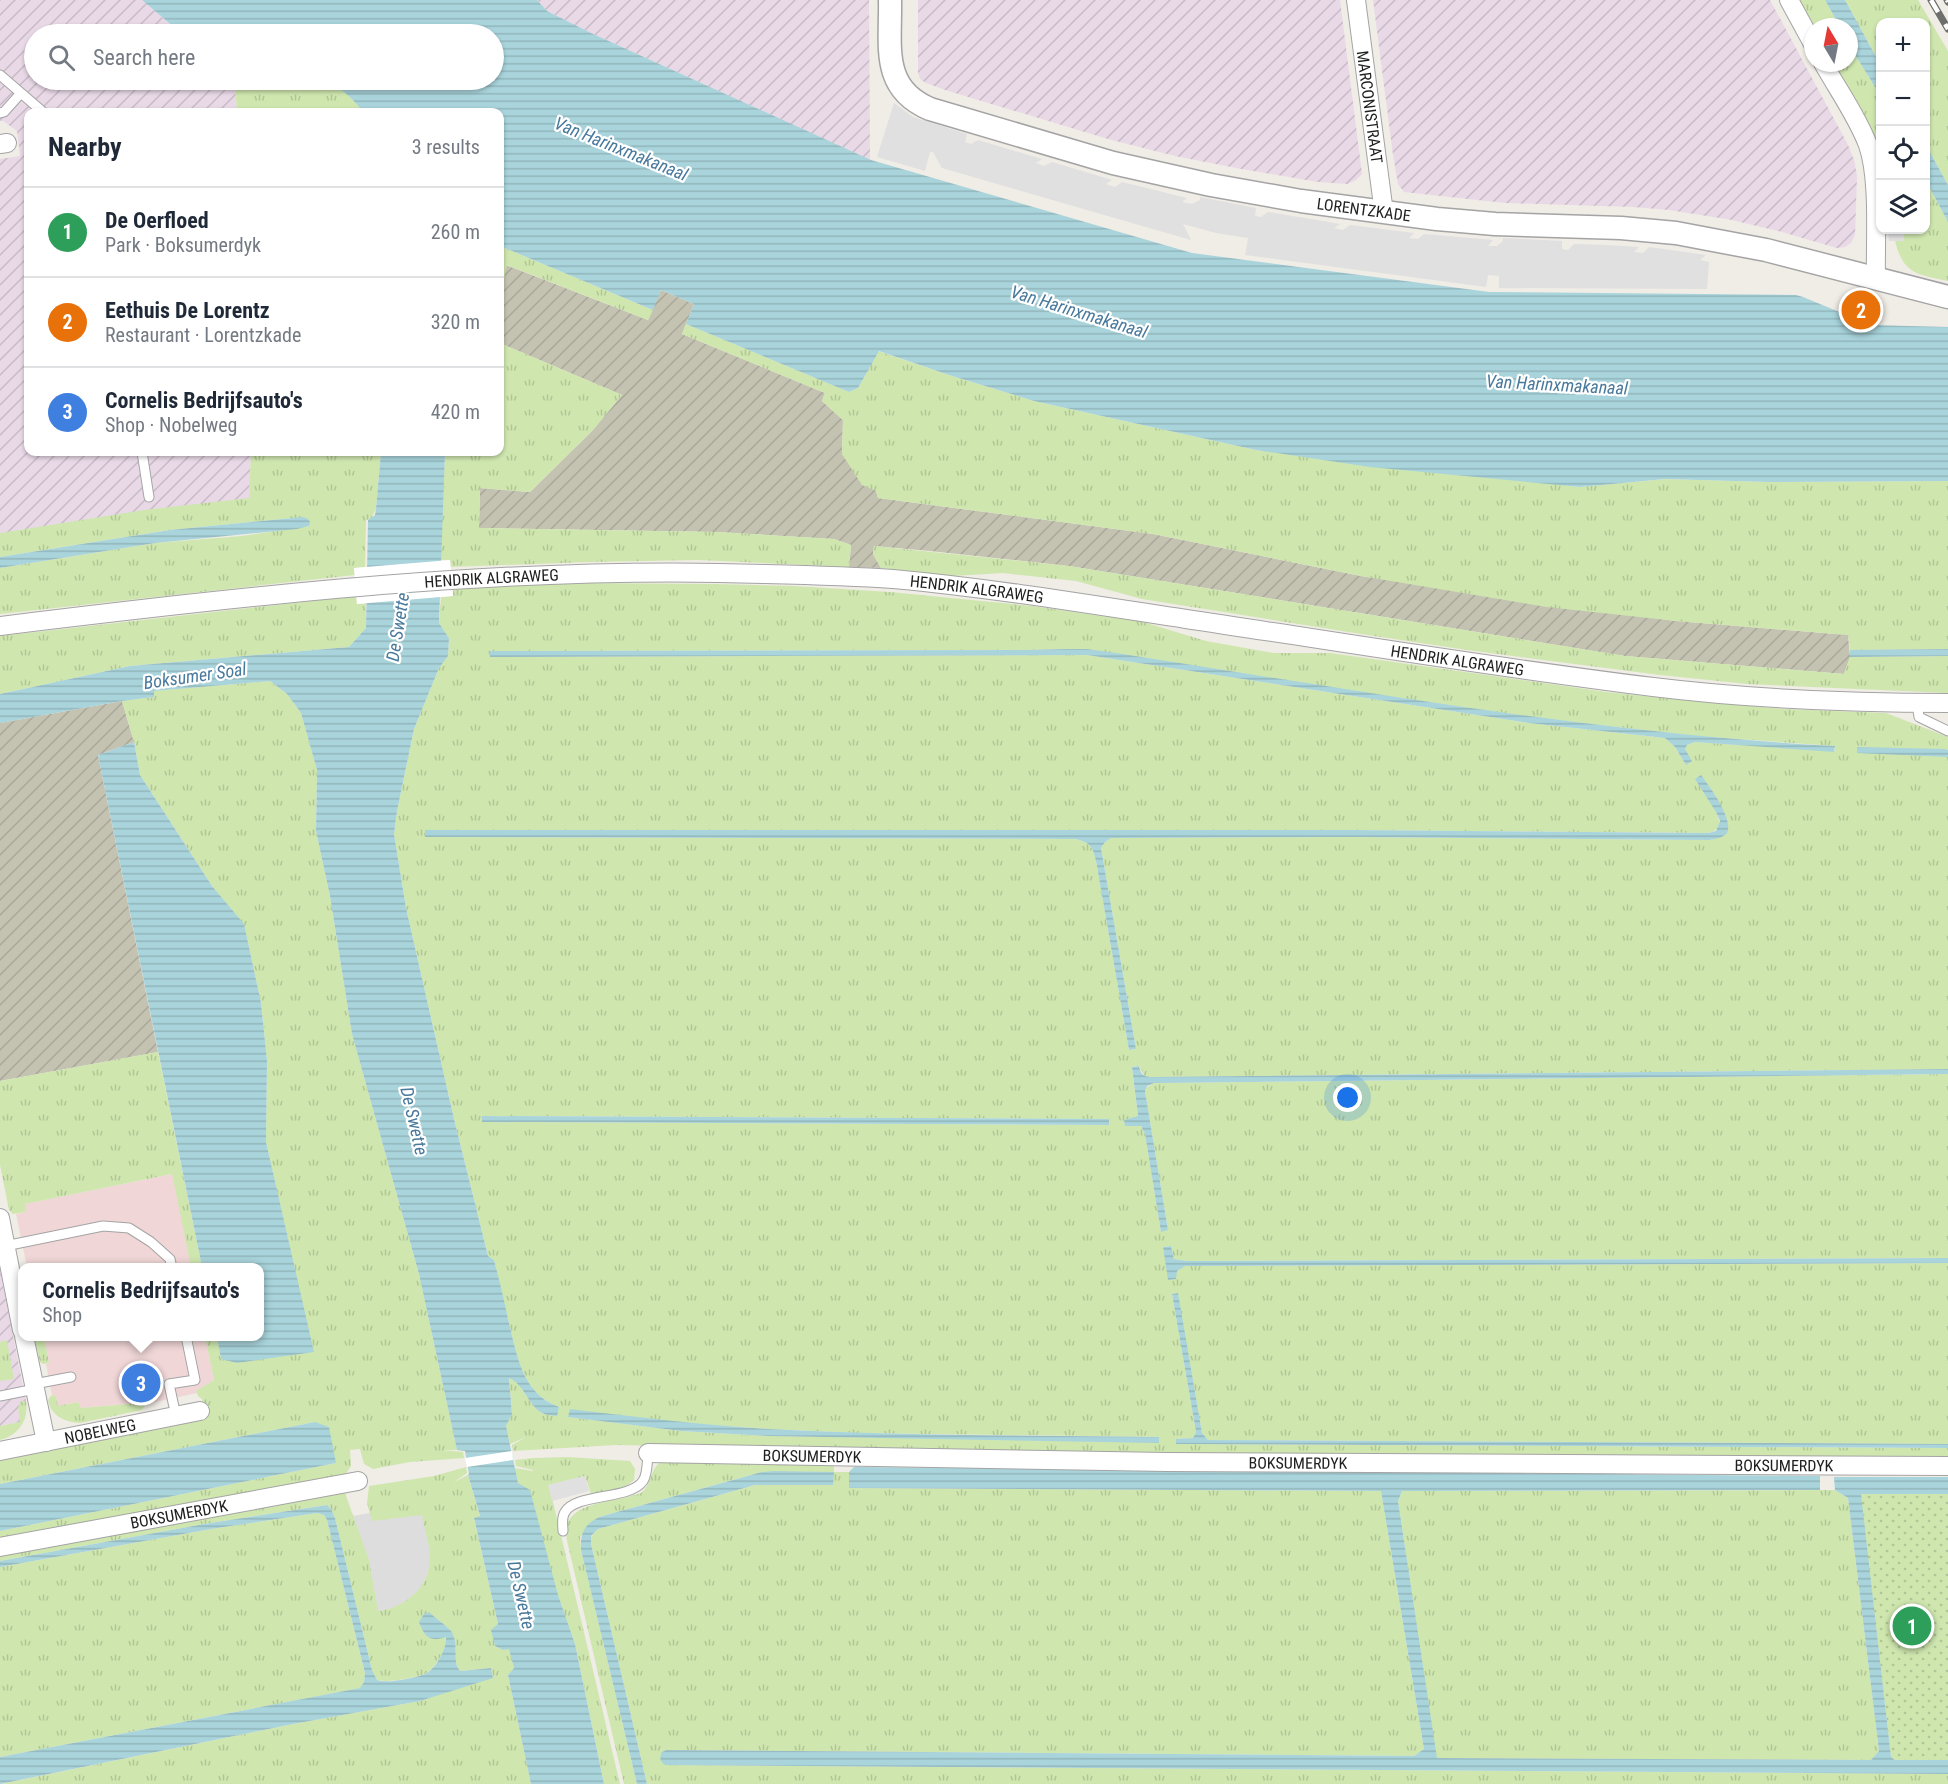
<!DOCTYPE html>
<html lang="en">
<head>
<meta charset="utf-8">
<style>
	body { margin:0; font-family:"Roboto Condensed",sans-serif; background:#f2f2f3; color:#1f2937 }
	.controls { position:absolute; right:18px; top:18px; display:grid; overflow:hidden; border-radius:12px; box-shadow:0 2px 4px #0004 }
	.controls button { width:54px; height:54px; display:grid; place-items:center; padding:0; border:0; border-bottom:2px solid #e0e1e3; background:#fff; color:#1f2937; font:30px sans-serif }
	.compass { position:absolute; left:1804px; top:18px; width:54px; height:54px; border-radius:50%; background:#fff; box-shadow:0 2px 4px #0004; rotate:350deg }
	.you { position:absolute; left:1348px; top:1098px; width:21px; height:21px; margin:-15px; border:4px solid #fff; border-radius:50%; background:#1a73e8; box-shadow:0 0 0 9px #1a73e833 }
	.badge { display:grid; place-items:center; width:39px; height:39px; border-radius:50%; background:#2563eb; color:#fff; font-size:20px; font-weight:700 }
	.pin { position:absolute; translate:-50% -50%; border:3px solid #fff; box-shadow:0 2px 6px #0006 }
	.popup { position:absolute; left:18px; top:1263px; width:246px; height:78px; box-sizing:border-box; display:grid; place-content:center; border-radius:12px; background:#fff; filter:drop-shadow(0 2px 4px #0005); font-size:20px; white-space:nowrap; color:#747a83 }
	.popup b { font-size:22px; color:#1f2937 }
	.popup::after { content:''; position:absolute; left:50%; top:100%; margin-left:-12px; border:12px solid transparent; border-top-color:#fff }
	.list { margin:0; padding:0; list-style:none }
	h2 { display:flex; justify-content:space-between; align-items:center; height:78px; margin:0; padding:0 24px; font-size:26px }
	h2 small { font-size:20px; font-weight:400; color:#747a83 }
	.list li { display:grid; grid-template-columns:39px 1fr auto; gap:18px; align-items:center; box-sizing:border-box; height:90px; padding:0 24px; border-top:2px solid #e0e1e3 }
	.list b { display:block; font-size:22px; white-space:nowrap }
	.list p { margin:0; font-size:20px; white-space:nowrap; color:#747a83 }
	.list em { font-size:20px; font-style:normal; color:#747a83 }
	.icon { flex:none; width:33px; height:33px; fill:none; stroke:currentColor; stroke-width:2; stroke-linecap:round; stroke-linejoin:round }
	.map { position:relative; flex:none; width:1948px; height:1784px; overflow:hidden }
	.search { position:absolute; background:#fff; box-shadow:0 2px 4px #0004; left:24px; top:24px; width:480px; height:66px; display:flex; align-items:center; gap:15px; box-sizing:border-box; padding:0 21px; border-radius:33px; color:#747a83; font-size:22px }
	.panel { position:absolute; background:#fff; box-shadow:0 2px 4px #0004; left:24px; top:108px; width:480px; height:348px; border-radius:12px }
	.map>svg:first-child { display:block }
</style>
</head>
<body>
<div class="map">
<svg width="1948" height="1784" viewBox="0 0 1948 1784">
	<defs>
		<pattern id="industrial-furrows" width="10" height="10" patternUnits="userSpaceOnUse" patternTransform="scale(1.5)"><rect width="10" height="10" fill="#e9d9e7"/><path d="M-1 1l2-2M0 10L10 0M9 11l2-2" fill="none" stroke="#c8bac6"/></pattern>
		<pattern id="construction-furrows" width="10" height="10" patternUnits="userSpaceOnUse" patternTransform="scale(1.5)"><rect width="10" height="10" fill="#c4c3b2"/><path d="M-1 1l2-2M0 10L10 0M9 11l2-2" fill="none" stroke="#a8a799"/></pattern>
		<pattern id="grass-tufts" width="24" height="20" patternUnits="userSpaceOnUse" patternTransform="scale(1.5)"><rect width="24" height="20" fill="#cfe7af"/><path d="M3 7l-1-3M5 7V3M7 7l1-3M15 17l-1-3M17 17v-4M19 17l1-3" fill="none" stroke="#b1c696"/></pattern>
		<pattern id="garden-dots" width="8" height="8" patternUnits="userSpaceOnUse" patternTransform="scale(1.5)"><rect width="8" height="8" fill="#cfe7af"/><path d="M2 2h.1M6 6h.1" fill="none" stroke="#b1c696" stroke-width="1.8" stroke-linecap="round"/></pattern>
		<pattern id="water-rules" width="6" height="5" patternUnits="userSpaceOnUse" patternTransform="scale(1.5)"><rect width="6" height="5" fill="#a9d4db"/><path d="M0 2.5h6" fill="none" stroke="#91b6bc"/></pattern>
	</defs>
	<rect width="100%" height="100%" fill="#f0ece6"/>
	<path fill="#dedddd" d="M461,1486L385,1683L344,1505L354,1516L369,1513L373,1500Z"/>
	<path fill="#f0d6d7" d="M173,1174L191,1267H27L16,1214L26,1212L24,1204Z
		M44,1337H205L214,1380L197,1391V1393L146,1404L140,1403L80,1408L78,1402L58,1406L56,1396L52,1395L46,1364L49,1363Z"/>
	<path fill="url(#industrial-furrows)" d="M0,0H142L182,34H34V80H235L238,83L235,86L237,112H28V452H251L249,502L0,557V159L20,156L17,131L3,121H0Z
		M537,0H869L870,160L591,33L547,11Z
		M918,0H1340L1362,174L1356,180L1348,184L1318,182L1236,168L1175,156L1108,139L945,90L926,83L920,79L918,73Z
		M1373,0H1770L1848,145L1854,160L1857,176L1855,235L1851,243L1845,247L1837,248L1782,232L1732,220L1669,210L1633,207L1505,203L1404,192L1398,184L1393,155Z
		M0,1270L26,1401L19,1402L20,1407L18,1408L21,1422L0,1426Z"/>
	<path fill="url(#construction-furrows)" d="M506,265L648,320L661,290L694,304L682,334L825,393L822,401L843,420L842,454L876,491L878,498L1153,534L1361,576L1676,621L1848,635L1850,657L1844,674L1625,656L1069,566L930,551L874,546L873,554L881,568L849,567L851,545L834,539L717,532L479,528L480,488L530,492L592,431L622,395L502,344L500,339V297Z
		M122,701L134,742L98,755L158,1052L0,1081V723Z"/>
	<path fill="url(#grass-tufts)" fill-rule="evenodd" d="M1800,0H1825L1840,27H1815Z
		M1845,0H1918L1948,51V185L1926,145V22H1880V64Z
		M1849,45L1880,95V154L1874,137L1834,63H1849Z
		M291,80C328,80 340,81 363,112H237L235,85L237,83Z
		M1926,181L1948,222V281C1918,275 1903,274 1895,241L1904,240L1903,230H1926Z
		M500,246L653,310L648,320L507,265L500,297Z
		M686,324L849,392L858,388L878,351L949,375L1034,401L1256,450L1580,487L1665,479L1770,482L1948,481V649L1850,650L1848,635L1676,621L1547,607L1361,576L1153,534L878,498L876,491L862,485L842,454L843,420L822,401L825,393L682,334Z
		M500,339L502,344L622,395L592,431L530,492L480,488L479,528L717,532L834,539L851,545L849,567L698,560L589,562L451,567L450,560H440L445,452H500Z
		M251,452H381L376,509L371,519L366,520L365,567L354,568L355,575L0,614V568L155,543L242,536L308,526L293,518L170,530L0,557V533L144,510L249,498Z
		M874,546L1069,566L1625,656L1844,674L1850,657L1948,656V693L1747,684L1660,675L1467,650L1361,634L1142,599L1076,581L1003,573L952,576L881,568L873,554Z
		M579,583L715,584L794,586L890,592L1032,606L1143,622L1206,641L1274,653H1330L1607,692L1681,700L1785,709L1886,713L1948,737V750L1944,749V756L1948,757V1069L1154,1077H1145L1139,1066L1132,1067L1138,1117L1125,1120V1126H1141L1145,1134L1161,1231L1168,1230L1145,1091L1147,1087L1154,1083L1948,1074V1258L1187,1261L1174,1259L1171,1246L1163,1247L1169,1280L1180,1267L1185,1266L1948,1263V1444L1208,1440L1202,1433L1177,1293L1172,1294L1196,1432L1193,1438L1177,1439V1444L1948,1448V1459L1167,1455L616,1445L513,1451L512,1445L526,1437L510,1444L505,1426L512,1414L509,1377L516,1380L532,1404L543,1414L559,1407C522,1393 517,1357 509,1323C504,1302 499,1281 494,1260L488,1256L454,1119L406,908L394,834L397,811L414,729L439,668L448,656L449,638L439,623L441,597L453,596V589ZM1064,649L1530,717L1695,736L1834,746L1835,751L1695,742L1687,745L1685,749L1686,765L1675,747L1665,738L1529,723L1087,655L490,657V651L1028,650ZM1716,812L1728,830L1709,840L1352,837L1111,838L1105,842L1101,848L1136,1049L1129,1050L1096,861C1093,847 1090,842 1075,839L425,837V830H1352L1708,833C1722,829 1721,824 1716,812ZM482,1116L1108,1119L1109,1120L1108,1125L482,1122ZM570,1410L683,1423L769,1429L854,1433L1159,1437V1442L768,1436L681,1431L569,1417Z
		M356,596L357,604L366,603V628L349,647L130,666L0,694V636Z
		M270,681L287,694L301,713L317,770L316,831L330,896L352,1034L419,1274L457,1450H442L463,1452L464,1458L410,1462L373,1469L364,1464L360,1449L350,1450L351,1466L345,1475L0,1541V1531L336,1463L315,1422L0,1484V1460L206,1419L202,1399L198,1396L196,1391L214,1380L205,1337H217L221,1358L313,1352L266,1142L267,1061L261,1003L244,925L212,886L140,775L134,742L122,701L154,697L153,691Z
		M158,1052L202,1267H191L172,1174L25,1204L26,1212L13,1214L9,1210L0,1165V1081Z
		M34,1337H44L49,1363L43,1364L40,1362Z
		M7,1340L14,1379L0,1381V1342Z
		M52,1395L56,1396L58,1406L78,1402L81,1408L140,1403L146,1404L142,1410L80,1423C65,1422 51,1416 48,1400Z
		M26,1401C29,1420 19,1435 0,1440V1426L20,1422L18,1407L20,1406L19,1402Z
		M568,1457L630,1461L635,1469L634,1480L625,1487L595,1494H591L585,1476L549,1485L620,1784H604L575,1644L518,1484L514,1468L533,1471V1470L516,1466L515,1460L533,1458Z
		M661,1462L834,1464V1472H849V1488L1381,1491L1424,1749L1414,1756L666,1750L662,1752L665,1765L1948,1774V1784H647L591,1544V1537L598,1529L755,1485H833L751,1475L599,1517L580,1537L581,1550L637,1784H624L568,1545C567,1541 566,1535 566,1531C567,1504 608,1502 627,1497C631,1495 637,1495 641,1493C652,1485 650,1468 661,1462Z
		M466,1467L467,1473L454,1482L468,1475L480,1517L474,1519L498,1624L492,1631L495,1646L503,1650L509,1648L514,1668L508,1675L531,1784H1L293,1724L420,1701L493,1677L491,1668L461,1671C452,1666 458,1647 453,1635C449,1626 436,1619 428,1612C434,1619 446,1631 446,1640C446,1650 436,1666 428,1672C420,1678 386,1683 377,1680L372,1670L335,1518L331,1509L327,1505L210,1523L0,1561V1554L342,1491L345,1493L369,1560L378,1611C405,1608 430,1587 430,1558C430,1544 424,1529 422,1515L372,1521L367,1503L369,1486L434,1476Z
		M1835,1490L1848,1498L1879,1751L1871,1760L1436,1758L1398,1501L1402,1491Z
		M317,1513L324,1515L327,1520L365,1673L364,1682L361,1688L0,1757V1567L211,1529Z"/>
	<path fill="url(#garden-dots)" d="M1860,1494H1948V1760H1895L1891,1757Z"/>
	<path fill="#e0e0e0" d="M894,103L913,117L967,134L965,142L971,144L978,140L1042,159L1036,163L1044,166L1052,162L1112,180L1106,184L1115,187L1122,182L1187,198L1182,202L1192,204L1200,200V197L1256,208L1255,216L1261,217L1268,212L1340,224L1334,228L1343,230L1350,225L1414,233L1409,238L1418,239L1424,234L1493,240L1488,246H1497L1503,241V238L1562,241V249L1568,250L1574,244L1607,245L1639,247L1634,252L1643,253L1649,247L1706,255L1700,260L1709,262L1707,289L1499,288V276L1488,275L1486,287L1245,255L1248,238L1216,233L1183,224L1191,240L942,168L933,152H930L925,171L877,157Z
		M1888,230H1903L1904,241H1889Z
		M585,1476L589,1491L552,1501L548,1485Z"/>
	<path fill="url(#water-rules)" d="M142,0H537L547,11L591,33L871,160L1192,253L1489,292L1796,295L1803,297L1871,325L1948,327V481L1770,482L1665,479L1580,487L1370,467L1256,450L1034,401L949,375L879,351L858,388L849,392L686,324L694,304L661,290L653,310L500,246V112H363C351,96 339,85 320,80H494V34H182Z
		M1825,0H1845L1880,64V95L1849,45V27H1840Z
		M1926,145L1948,185V222L1926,181Z
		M381,452H445L439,623L449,638L448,656L439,668L414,729L397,811L394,834L406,908L454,1119L488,1256L494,1260C499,1279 504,1299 508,1319C517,1354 521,1393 559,1407L557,1416C552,1415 546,1415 542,1413C528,1405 524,1384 509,1378L512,1414L506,1426L518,1483L530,1490L558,1595L575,1644L604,1784H531L508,1675L514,1668L509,1649L503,1650L495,1646L491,1630L498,1624L474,1518L480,1516L468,1475L469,1474L465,1451L457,1450L419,1274L352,1034L330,896L316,831L317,770L301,713L287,694L270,681L154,691V697L122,701L0,723V694L130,666L349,647L366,628L368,520L375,515L376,509Z
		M303,517L308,519L310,522L309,526L297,529L155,543L0,568V557L170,530Z
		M1064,649H1087L1116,653C1355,690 1593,733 1835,746L1834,752L1695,742L1687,745L1685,749L1692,761L1686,765L1675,747L1665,738L1529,723L1087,655L490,657V651L1028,650Z
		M1948,649V656L1850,657V650Z
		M134,742L140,775L212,886L244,924L261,1003L267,1061L266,1142L314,1352L237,1363L221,1359L217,1337L260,1336V1268L202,1267L98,755Z
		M1857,747L1945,749L1948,750V757L1857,753Z
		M1701,775C1709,786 1734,819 1727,833C1723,838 1715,839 1709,840L1352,837L1111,838L1105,842L1101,848L1136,1049L1129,1050L1096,861C1093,847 1090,842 1075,839L425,837V830H1352L1708,833L1716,831L1720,821L1716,812L1695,779Z
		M1139,1066C1141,1076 1145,1077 1154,1077L1948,1069V1074L1154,1083L1147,1086L1145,1091L1168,1230L1161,1232L1145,1134L1141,1126H1125L1124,1120L1138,1116L1132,1067Z
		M482,1116L1109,1119V1125L482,1122Z
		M1171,1246L1174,1259L1187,1261L1948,1258V1263L1185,1266L1177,1271L1176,1279L1168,1280L1163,1247Z
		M1178,1293L1202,1433L1208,1440L1948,1444V1448L1176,1444V1439L1193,1438L1196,1432L1172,1294Z
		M570,1409C636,1417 702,1425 769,1429C898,1436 1029,1435 1159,1437V1443L768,1436L681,1431L568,1417Z
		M315,1422L329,1427L336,1463L0,1531V1484Z
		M854,1467L1820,1476V1490L1402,1491L1398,1501L1437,1758L1871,1760L1879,1751L1848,1498L1835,1490L1834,1477H1948V1494H1861L1891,1757L1895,1760H1948V1774L665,1765C660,1761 659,1758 662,1752L666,1750L1414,1756L1424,1749L1381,1491L849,1488V1472Z
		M774,1471L834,1472L833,1485H755L598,1529L591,1536V1544L647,1784H637L581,1550C580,1533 584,1525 599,1517L762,1472Z
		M327,1505L331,1509L335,1518L372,1670L377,1680C387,1684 415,1678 425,1674C436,1669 447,1648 446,1637C430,1642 425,1638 419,1622L424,1614L429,1612C435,1618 445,1624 451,1631C460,1643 451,1665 461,1671L491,1668L493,1678L420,1701L293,1724L0,1784V1757L360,1688L364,1682L365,1673L327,1520L324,1515L317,1513L211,1529L0,1567V1561L210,1523Z"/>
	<path fill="#fff" d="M450,560L453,596L357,604L354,568Z
		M512,1451L513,1460L467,1467L465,1458Z"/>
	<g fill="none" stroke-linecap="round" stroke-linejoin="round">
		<defs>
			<path id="service" d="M0,75L43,112
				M0,113L4,112L21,93
				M142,452L149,497
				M1917,703L1919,717L1948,731
				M5,1246L103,1226L129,1228L151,1242L170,1259L172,1268
				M34,1384L71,1377
				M0,1396L35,1389
				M176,1416L169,1384L195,1380L186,1336
				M563,1531C563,1525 561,1518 565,1512C576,1493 630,1500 643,1481C648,1473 647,1462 648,1453"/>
			<g id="minor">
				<path id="s1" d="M1356,0L1384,213"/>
				<path d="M1789,0L1813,44"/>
				<path d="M1823,63C1838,90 1857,116 1868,145C1880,180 1875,241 1876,279"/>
				<path d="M0,144L7,143"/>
				<path id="s2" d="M0,626C254,595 509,565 765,574C808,575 851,576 893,579C991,588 1088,604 1186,619C1341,642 1497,668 1653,687C1751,699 1850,703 1948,703"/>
				<path d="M0,1218L22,1330"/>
				<path d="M24,1336L46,1442"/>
				<path id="s3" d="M0,1451L200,1411"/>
				<path id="s4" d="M648,1453L1167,1462L1948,1466"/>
				<path id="s5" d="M0,1547L358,1481"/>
			</g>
			<g id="tertiary">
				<path id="s6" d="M890,0C891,45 880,88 930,109L1113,163L1211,185L1301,201L1437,219L1495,224L1621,228L1676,233L1766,250L1948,297"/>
			</g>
		</defs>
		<use href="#service" stroke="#a4a4a4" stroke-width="11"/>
		<use href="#minor" stroke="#a4a4a4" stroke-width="20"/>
		<use href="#tertiary" stroke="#a4a4a4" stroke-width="25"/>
		<use href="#service" stroke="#fff" stroke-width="9"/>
		<use href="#minor" stroke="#fff" stroke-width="18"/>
		<use href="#tertiary" stroke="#fff" stroke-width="22"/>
		<defs>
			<path id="rail" d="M1931,0L1948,29
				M1947,0L1948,2"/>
		</defs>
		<use href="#rail" stroke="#6e6e6e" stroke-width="7"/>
		<use href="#rail" stroke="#fff" stroke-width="4.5" stroke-dasharray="14" stroke-linecap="butt"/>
	</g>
	<g text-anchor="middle" stroke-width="4.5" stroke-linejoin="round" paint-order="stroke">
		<g font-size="16" fill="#202020" stroke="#fff">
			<text dy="6" stroke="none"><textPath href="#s1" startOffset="108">MARCONISTRAAT</textPath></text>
			<text dy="6" stroke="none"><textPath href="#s6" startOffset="572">LORENTZKADE</textPath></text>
			<text dy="6" stroke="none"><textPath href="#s2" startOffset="494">HENDRIK ALGRAWEG</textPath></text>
			<text dy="6" stroke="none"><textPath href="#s2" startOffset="980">HENDRIK ALGRAWEG</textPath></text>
			<text dy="6" stroke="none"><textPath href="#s2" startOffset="1466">HENDRIK ALGRAWEG</textPath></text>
			<text dy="6" stroke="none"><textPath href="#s3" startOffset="102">NOBELWEG</textPath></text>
			<text dy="6" stroke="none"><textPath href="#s4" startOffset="164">BOKSUMERDYK</textPath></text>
			<text dy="6" stroke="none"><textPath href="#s4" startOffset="650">BOKSUMERDYK</textPath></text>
			<text dy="6" stroke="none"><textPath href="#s4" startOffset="1136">BOKSUMERDYK</textPath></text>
			<text dy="6" stroke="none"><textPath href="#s5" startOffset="182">BOKSUMERDYK</textPath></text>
		</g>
		<g font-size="18" font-style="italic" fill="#49799c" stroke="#fff">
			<text transform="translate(621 149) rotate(22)" y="6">Van Harinxmakanaal</text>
			<text transform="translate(1079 312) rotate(17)" y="6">Van Harinxmakanaal</text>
			<text transform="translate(1557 385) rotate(3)" y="6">Van Harinxmakanaal</text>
			<text transform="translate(398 627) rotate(-81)" y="6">De Swette</text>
			<text transform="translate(195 676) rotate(-8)" y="6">Boksumer Soal</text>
			<text transform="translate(414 1121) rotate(77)" y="6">De Swette</text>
			<text transform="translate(521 1595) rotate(77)" y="6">De Swette</text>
		</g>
	</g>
</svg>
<div class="controls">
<button>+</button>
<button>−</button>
<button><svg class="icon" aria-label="locate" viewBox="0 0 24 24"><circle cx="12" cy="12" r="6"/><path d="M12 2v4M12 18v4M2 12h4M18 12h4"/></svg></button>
<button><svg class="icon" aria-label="layers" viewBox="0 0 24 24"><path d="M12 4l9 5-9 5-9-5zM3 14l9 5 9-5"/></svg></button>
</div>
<svg class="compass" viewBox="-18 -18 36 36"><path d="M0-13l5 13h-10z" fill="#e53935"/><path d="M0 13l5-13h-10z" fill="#747a83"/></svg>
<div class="you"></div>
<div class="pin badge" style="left:1912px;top:1626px;background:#2e9e5b">1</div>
<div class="pin badge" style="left:1861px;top:310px;background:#e8710a">2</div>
<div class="pin badge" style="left:141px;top:1383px;background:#3f7fe0">3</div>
<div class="popup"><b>Cornelis Bedrijfsauto's</b>Shop</div>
<div class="search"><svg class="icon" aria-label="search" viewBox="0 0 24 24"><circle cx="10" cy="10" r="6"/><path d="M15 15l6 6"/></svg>Search here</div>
<section class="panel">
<h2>Nearby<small>3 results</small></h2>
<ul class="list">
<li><span class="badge" style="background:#2e9e5b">1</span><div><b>De Oerfloed</b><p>Park · Boksumerdyk</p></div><em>260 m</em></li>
<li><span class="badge" style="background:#e8710a">2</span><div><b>Eethuis De Lorentz</b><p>Restaurant · Lorentzkade</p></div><em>320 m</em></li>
<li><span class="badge" style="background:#3f7fe0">3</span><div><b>Cornelis Bedrijfsauto's</b><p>Shop · Nobelweg</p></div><em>420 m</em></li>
</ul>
</section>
</div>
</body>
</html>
